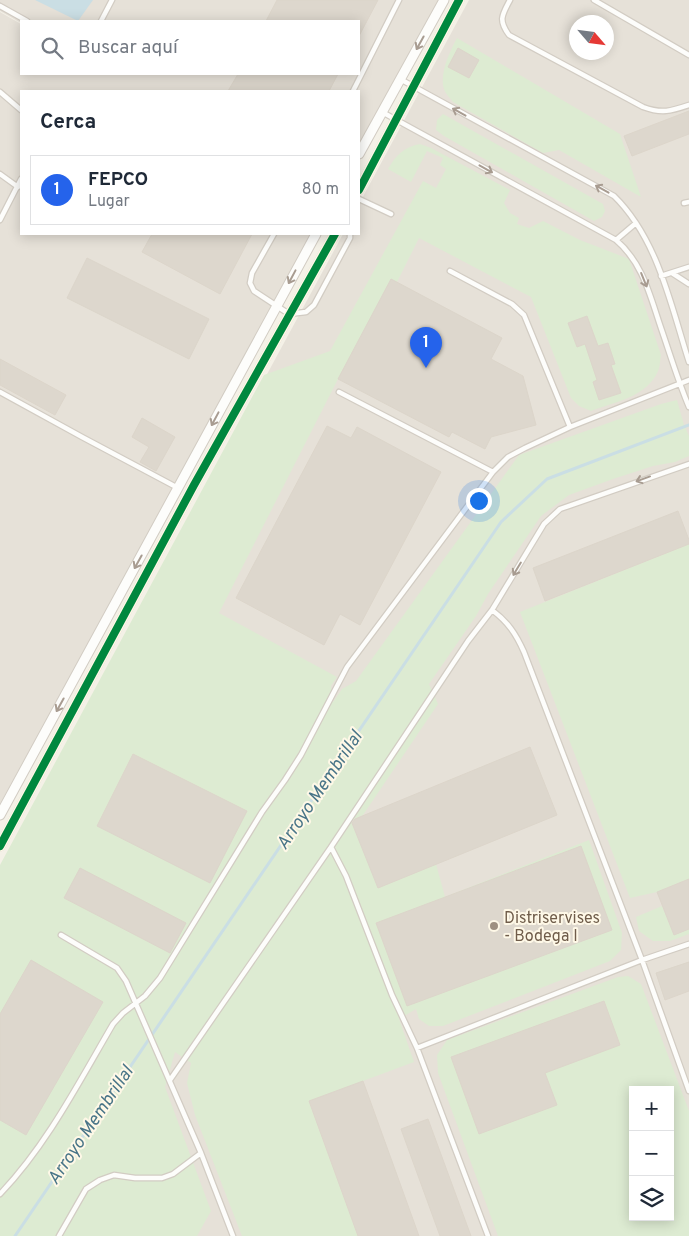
<!DOCTYPE html>
<html lang="es">
<head>
<meta charset="utf-8">
<style>
	body { margin:0; font-family:Overpass,sans-serif; background:#f2f2f3; color:#1f2937 }
	.controls { position:absolute; right:15px; bottom:15px; display:grid; overflow:hidden; border-radius:0px; box-shadow:0 2px 12px #0003 }
	.controls button { width:45px; height:45px; display:grid; place-items:center; padding:0; border:0; border-bottom:1px solid #e0e1e3; background:#fff; color:#1f2937; font:25px sans-serif }
	.compass { position:absolute; left:569px; top:15px; width:45px; height:45px; border-radius:50%; background:#fff; box-shadow:0 2px 12px #0003; rotate:118deg }
	.you { position:absolute; left:478px; top:500px; width:18px; height:18px; margin:-12px; border:4px solid #fff; border-radius:50%; background:#1a73e8; box-shadow:0 0 0 8px #1a73e833 }
	.badge { display:grid; place-items:center; width:32px; height:32px; border-radius:50%; background:#2563eb; color:#fff; font-size:16px; font-weight:700 }
	.pin { position:absolute; translate:-50% -41px; filter:drop-shadow(0 1px 2px #0008) }
	.pin::after { content:''; position:absolute; top:26px; width:18px; height:15px; background:inherit; clip-path:polygon(0 0,100% 0,50% 100%) }
	.list { margin:0; padding:0; list-style:none }
	h2 { display:flex; justify-content:space-between; align-items:center; height:65px; margin:0; padding:0 20px; font-size:21px }
	h2 small { font-size:16px; font-weight:400; color:#747a83 }
	.list li { display:grid; grid-template-columns:32px 1fr auto; gap:15px; align-items:center; box-sizing:border-box; height:70px; margin:0 10px 10px; padding:0 10px; border:1px solid #e0e1e3; border-radius:0px }
	.list b { display:block; font-size:19px; white-space:nowrap }
	.list p { margin:0; font-size:16px; white-space:nowrap; color:#747a83 }
	.list em { font-size:16px; font-style:normal; color:#747a83 }
	.icon { flex:none; width:28px; height:28px; fill:none; stroke:currentColor; stroke-width:2; stroke-linecap:round; stroke-linejoin:round }
	.map { position:relative; flex:none; width:689px; height:1236px; overflow:hidden }
	.search { position:absolute; background:#fff; box-shadow:0 2px 12px #0003; left:20px; top:20px; width:340px; height:55px; display:flex; align-items:center; gap:12px; box-sizing:border-box; padding:0 18px; border-radius:0px; color:#747a83; font-size:19px }
	.panel { position:absolute; background:#fff; box-shadow:0 2px 12px #0003; left:20px; top:90px; width:340px; height:145px; border-radius:0px }
	.map>svg:first-child { display:block }
</style>
</head>
<body>
<div class="map">
<svg width="689" height="1236" viewBox="0 0 689 1236">
	<rect width="100%" height="100%" fill="#f4f1e7"/>
	<path fill="#e6e1d8" fill-rule="evenodd" d="M0,0H442L359,154V91H21V234H315L0,804V12L21,24V74H359V21H21V23L0,11Z
		M469,0H689V1236H0V867L343,234H359V204ZM576,22H606V52H576ZM633,1090H670V1217H633Z"/>
	<path fill="#ddebd2" fill-rule="evenodd" d="M457,38L620,134L641,197L559,150L543,153L453,102C450,98 445,93 444,89C439,74 450,51 457,38Z
		M443,114L603,204L605,211L602,217L594,221L444,136L436,130L437,120Z
		M420,144L431,148L510,190L504,203L510,213L519,218L517,224L529,228L543,221L580,240L629,259L661,355C660,360 660,367 658,371C647,397 614,402 591,411L579,406L571,398L531,297L419,238L397,282L391,279L338,379L219,613L337,677L331,686L333,702L342,689L356,681L519,455L661,404L677,400L684,425L689,436V456L675,462L653,466L613,479L569,495L541,516L488,594L476,616L429,684L438,704L363,815L351,821L378,888L436,864L445,897L589,840L622,933L621,950L610,961L443,1026H429L419,1019L416,1009L399,1019L414,1062L309,1101L358,1236H242L195,1115L187,1083L191,1063L175,1052L165,1087L211,1211L197,1236H0V865L264,375L330,351L423,181L436,188L446,169L440,165L443,158L427,151L411,182L388,169C396,155 404,147 420,144Z
		M689,544V879L657,892L630,898L520,612Z
		M662,906L674,935L689,929V934L670,941H653L639,931L636,917Z
		M628,976L641,984L689,1111V1236H498L438,1073L437,1055L447,1040L618,977ZM633,1090H670V1217H633Z"/>
	<path fill="#cadee4" d="M35,0H93L78,21Z"/>
	<g fill="none" stroke-linecap="round" stroke-linejoin="round">
		<path stroke="#cadee4" stroke-width="3" d="M15,1236L501,522L547,479L689,425"/>
	</g>
	<path fill="#ddd7cd" stroke="#dcd5ca" d="M277,0H378L359,36V21H266Z
		M458,48L479,60L469,78L448,67Z
		M238,74H338L329,91H228Z
		M689,111V134L632,156L624,136Z
		M152,234H252L220,294L142,252Z
		M87,258L209,319L189,359L67,298Z
		M391,279L502,338L491,359L523,376L536,425L491,437L485,449L452,432L449,437L338,379Z
		M587,316L598,346L608,343L615,364L611,365L621,393L599,400L593,382L597,380L585,344L577,347L568,323Z
		M0,359L66,395L55,415L0,385Z
		M142,418L175,437L156,471L140,462L149,447L132,437Z
		M327,426L351,438L357,427L441,472L360,625L340,614L324,645L236,598Z
		M678,511L689,540V544L545,601L533,568Z
		M530,747L557,815L378,888L352,823L355,819Z
		M133,754L247,811L210,883L97,826Z
		M581,846L612,930L407,1006L376,923Z
		M80,868L186,923L170,953L64,898Z
		M689,879V929L674,935L657,892Z
		M31,960L103,1002L26,1135L0,1120V1014Z
		M689,962V991L665,1000L656,973Z
		M604,1001L620,1045L545,1073L557,1105L479,1134L451,1057Z
		M363,1081L419,1236H358L309,1101Z
		M428,1119L471,1236H440L401,1129Z"/>
	<g fill="none" stroke-linecap="round" stroke-linejoin="round">
		<defs>
			<path id="service" d="M510,0C502,15 498,20 509,35L643,107C662,114 671,111 689,105
				M594,0L689,55
				M0,6L27,21
				M101,21L112,0
				M400,79L614,196C658,239 671,306 689,362
				M353,91L399,0
				M0,92L21,110
				M382,112L616,240C643,263 650,296 661,328C670,354 678,381 689,407
				M0,174L18,187
				M359,199L391,214
				M684,203L689,202
				M0,220L21,179
				M274,234L252,273L250,283L254,291L289,314L306,312L314,305L350,238V234
				M616,240L636,223
				M450,271L512,304L524,315L570,427
				M672,273L689,284
				M661,276L689,267
				M0,392L82,437L178,488
				M339,392L493,472
				M492,610C508,622 516,634 524,652L642,960L689,1091
				M331,847L346,876L392,995L417,1048L488,1236
				M61,935L117,968L126,981L201,1153L233,1236
				M417,1048L642,960L689,944
				M170,1080L331,847L468,641L492,610L544,524L560,509L689,464
				M0,1194C47,1145 79,1082 113,1024L123,1013L145,996L160,978L262,812L285,780L301,755L347,667L493,472L508,457L525,448L570,427L689,380
				M59,1236L86,1189L100,1180L114,1175L135,1178H162L173,1174L201,1153"/>
			<path id="minor" d="M359,154L444,0
				M359,190L459,0
				M0,815L316,234
				M0,846L194,485L335,234"/>
		</defs>
		<use href="#service" stroke="#d2ccc3" stroke-width="7"/>
		<use href="#minor" stroke="#d2ccc3" stroke-width="11"/>
		<use href="#service" stroke="#fdfdfb" stroke-width="4.5"/>
		<use href="#minor" stroke="#fdfdfb" stroke-width="9"/>
		<defs>
			<path id="cycleway" d="M359,190L459,0
				M0,846L194,485L335,234"/>
		</defs>
		<use href="#cycleway" stroke="#fef8e7" stroke-width="11"/>
		<use href="#cycleway" stroke="#00873e" stroke-width="8"/>
	</g>
	<defs><path id="oneway-shaft" d="M-6 0H5M1.5-3L5.5 0L1.5 3" fill="none" stroke-width="1.6" stroke-linecap="round" stroke-linejoin="round" transform="scale(1.25)"/></defs>
	<g stroke="#a89c91">
		<use href="#oneway-shaft" transform="translate(420 43) rotate(119)"/>
		<use href="#oneway-shaft" transform="translate(459 112) rotate(-151)"/>
		<use href="#oneway-shaft" transform="translate(486 169) rotate(29)"/>
		<use href="#oneway-shaft" transform="translate(602 189) rotate(-151)"/>
		<use href="#oneway-shaft" transform="translate(292 277) rotate(118)"/>
		<use href="#oneway-shaft" transform="translate(644 280) rotate(68)"/>
		<use href="#oneway-shaft" transform="translate(215 419) rotate(118)"/>
		<use href="#oneway-shaft" transform="translate(643 479) rotate(160)"/>
		<use href="#oneway-shaft" transform="translate(138 562) rotate(119)"/>
		<use href="#oneway-shaft" transform="translate(517 569) rotate(121)"/>
		<use href="#oneway-shaft" transform="translate(60 705) rotate(119)"/>
	</g>
	<circle fill="#9e9081" stroke="#fef8e7" stroke-width="2" cx="494" cy="926" r="5"/>
	<g text-anchor="middle" stroke-width="4" stroke-linejoin="round" paint-order="stroke">
		<g font-size="16" fill="#6f5c4a" stroke="#fef8e7" text-anchor="start">
			<text x="504" y="923">Distriservises<tspan x="504" dy="18">- Bodega I</tspan></text>
		</g>
		<g font-size="18" font-style="italic" fill="#497588" stroke="#fef8e7">
			<text transform="translate(319 790) rotate(-56)" y="6">Arroyo Membrillal</text>
			<text transform="translate(90 1125) rotate(-56)" y="6">Arroyo Membrillal</text>
		</g>
	</g>
</svg>
<div class="controls">
<button>+</button>
<button>−</button>
<button><svg class="icon" aria-label="layers" viewBox="0 0 24 24"><path d="M12 4l9 5-9 5-9-5zM3 14l9 5 9-5"/></svg></button>
</div>
<svg class="compass" viewBox="-18 -18 36 36"><path d="M0-13l5 13h-10z" fill="#e53935"/><path d="M0 13l5-13h-10z" fill="#747a83"/></svg>
<div class="you"></div>
<div class="pin badge" style="left:426px;top:368px">1</div>
<div class="search"><svg class="icon" aria-label="search" viewBox="0 0 24 24"><circle cx="10" cy="10" r="6"/><path d="M15 15l6 6"/></svg>Buscar aquí</div>
<section class="panel">
<h2>Cerca<small></small></h2>
<ul class="list">
<li><span class="badge">1</span><div><b>FEPCO</b><p>Lugar</p></div><em>80 m</em></li>
</ul>
</section>
</div>
</body>
</html>
